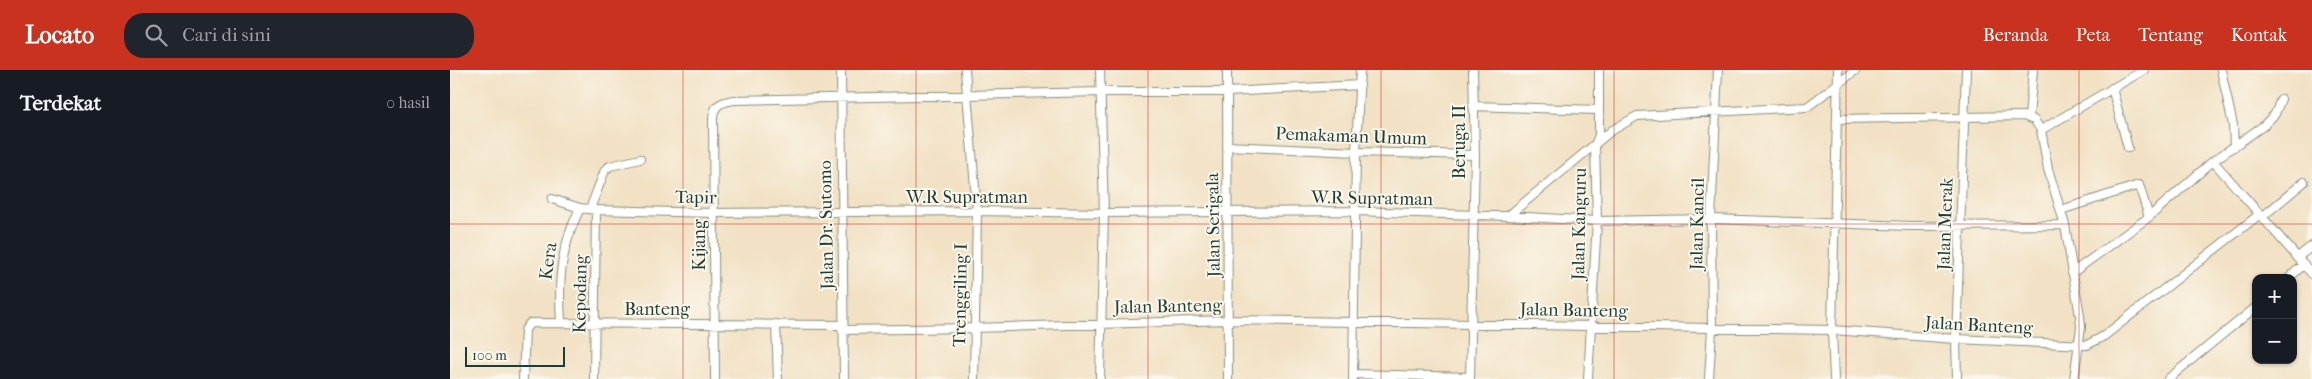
<!DOCTYPE html>
<html lang="id">
<head>
<meta charset="utf-8">
<style>
	body { margin:0; font-family:"IM FELL French Canon",serif; background:#20242c; color:#f1f3f6 }
	.controls { position:absolute; right:15px; bottom:15px; display:grid; overflow:hidden; border-radius:10px; box-shadow:0 1px 4px #0004 }
	.controls button { width:45px; height:45px; display:grid; place-items:center; padding:0; border:0; border-bottom:1px solid #363941; background:#171b24; color:#f1f3f6; font:25px sans-serif }
	.scale { position:absolute; left:15px; bottom:12px; width:100px; box-sizing:border-box; padding-left:5px; border:2px solid #1f3d34; border-top:0; font-size:14px; line-height:18px; white-space:nowrap; color:#1f3d34; -webkit-text-stroke:4px #fbf7ec; paint-order:stroke }
	.list { margin:0; padding:0; list-style:none }
	h2 { display:flex; justify-content:space-between; align-items:center; height:65px; margin:0; padding:0 20px; font-size:21px }
	h2 small { font-size:16px; font-weight:400; color:#9ea1a6 }
	.icon { flex:none; width:28px; height:28px; fill:none; stroke:currentColor; stroke-width:2; stroke-linecap:round; stroke-linejoin:round }
	.map { position:relative; flex:none; width:1862px; height:309px; overflow:hidden }
	header { display:flex; align-items:center; gap:30px; box-sizing:border-box; height:70px; padding:0 25px; background:#c8321e; color:#fff }
	header strong { font-size:24px }
	nav { display:flex; gap:28px; margin-inline-start:auto; font-size:18px }
	.search { width:350px; height:45px; background:#20242c; display:flex; align-items:center; gap:12px; box-sizing:border-box; padding:0 18px; border-radius:20px; color:#9ea1a6; font-size:19px }
	main { display:flex }
	aside { flex:1; background:#171b24 }
	.map>svg:first-child { display:block }
</style>
</head>
<body>
<header>
<strong>Locato</strong>
<div class="search"><svg class="icon" aria-label="search" viewBox="0 0 24 24"><circle cx="10" cy="10" r="6"/><path d="M15 15l6 6"/></svg>Cari di sini</div>
<nav><a>Beranda</a><a>Peta</a><a>Tentang</a><a>Kontak</a></nav>
</header>
<main>
<aside>
<h2>Terdekat<small>0 hasil</small></h2>
<ul class="list">
</ul>
</aside>
<div class="map">
<svg width="1862" height="309" viewBox="0 0 1862 309">
	<rect width="100%" height="100%" fill="#fbf7ec"/>
	<filter id="ink" filterUnits="userSpaceOnUse"><feTurbulence type="fractalNoise" baseFrequency=".02" numOctaves="2"/><feDisplacementMap in="SourceGraphic" scale="10" xChannelSelector="R" yChannelSelector="G"/><feConvolveMatrix kernelMatrix="1 2 1 2 8 2 1 2 1" color-interpolation-filters="sRGB"/></filter>
	<filter id="wash" filterUnits="userSpaceOnUse"><feTurbulence type="fractalNoise" baseFrequency=".0096" numOctaves="4" result="noise"/><feDisplacementMap in="SourceGraphic" scale="20" xChannelSelector="R" yChannelSelector="G"/><feGaussianBlur stdDeviation="1.12" result="paint"/><feColorMatrix in="noise" values="0 0 0 0 0 0 0 0 0 0 0 0 0 0 0 0 0 1.4 0 .05"/><feComposite in="paint" operator="in"/></filter>
	<g filter="url(#wash)">
		<rect width="100%" height="100%" fill="#f2e1c4"/>
	</g>
	<g filter="url(#ink)">
		<g fill="none" stroke-linecap="round" stroke-linejoin="round">
			<defs>
				<path id="minor" d="M391,0L394,309
					M515,0L527,141L524,309
					M650,0L654,143L650,309
					M777,0L778,309
					M1771,0L1783,55L1784,77
					M1662,18L1678,78
					M1023,36L1149,40
					M1579,47L1583,0
					M1387,49L1573,46L1584,50L1591,60L1694,0
					M1591,60L1598,99L1615,155L1630,246L1631,257L1624,309
					M777,76L906,82L1025,85
					M1763,91L1862,204
					M102,129L130,138L146,140L264,143L527,141L654,143L905,141L1058,146L1161,61L1187,46L1357,37L1406,0
					M140,139L155,100L160,96L190,89
					M1611,140L1689,115L1699,147
					M1058,146L1147,151L1261,149L1461,156L1615,155
					M1812,147L1854,112
					M1848,187L1862,176
					M1622,203L1699,147L1763,91L1813,56L1825,44L1831,29
					M1839,208L1854,194
					M111,252C108,207 111,178 130,138
					M326,254L328,309
					M392,260L524,258L778,250L1382,260L1506,269L1637,275L1654,266L1810,144
					M903,304L1020,307
					M73,309L75,260L80,253L392,255
					M144,309L146,140
					M265,309L263,46C265,34 272,32 284,30L652,22H777L910,15
					M903,309L906,82L910,0
					M1020,309L1025,85L1023,0
					M1138,309L1147,151L1145,75L1149,65V0
					M1259,309L1262,259L1261,149L1268,0
					M1384,309L1382,260L1388,0
					M1507,309L1506,269L1516,0
					M1718,309L1806,237"/>
			</defs>
			<use href="#minor" stroke="#888f7c" stroke-width="10"/>
			<use href="#minor" stroke="#fff" stroke-width="8"/>
		</g>
	</g>
	<path fill="none" stroke="#c8321e" stroke-width="1" stroke-opacity="0.55" d="M233,0V309M466,0V309M698,0V309M931,0V309M1164,0V309M1396,0V309M1629,0V309M0,154H1862"/>
	<g text-anchor="middle" stroke-width="4" stroke-linejoin="round" paint-order="stroke">
		<g font-size="18" fill="#1f3d34" stroke="#fbf7ec">
			<text transform="translate(901 66) rotate(2)" y="6">Pemakaman Umum</text>
			<text transform="translate(1009 72) rotate(-90)" y="6">Beruga II</text>
			<text transform="translate(246 127) rotate(1)" y="6">Tapir</text>
			<text x="517" y="133">W.R Supratman</text>
			<text transform="translate(922 128) rotate(1)" y="6">W.R Supratman</text>
			<text transform="translate(1129 154) rotate(-89)" y="6">Jalan Kanguru</text>
			<text transform="translate(1247 154) rotate(-89)" y="6">Jalan Kancil</text>
			<text transform="translate(1495 154) rotate(-88)" y="6">Jalan Merak</text>
			<text transform="translate(376 155) rotate(-91)" y="6">Jalan Dr. Sutomo</text>
			<text transform="translate(763 155) rotate(-91)" y="6">Jalan Serigala</text>
			<text transform="translate(249 175) rotate(-90)" y="6">Kijang</text>
			<text transform="translate(98 191) rotate(-82)" y="6">Kera</text>
			<text transform="translate(130 224) rotate(-89)" y="6">Kepodang</text>
			<text transform="translate(510 225) rotate(-89)" y="6">Trenggiling I</text>
			<text transform="translate(718 236) rotate(-1)" y="6">Jalan Banteng</text>
			<text x="207" y="245">Banteng</text>
			<text transform="translate(1124 240) rotate(1)" y="6">Jalan Banteng</text>
			<text transform="translate(1529 255) rotate(3)" y="6">Jalan Banteng</text>
		</g>
	</g>
</svg>
<div class="controls">
<button>+</button>
<button>−</button>
</div>
<div class="scale">100 m</div>
</div>
</main>
</body>
</html>
